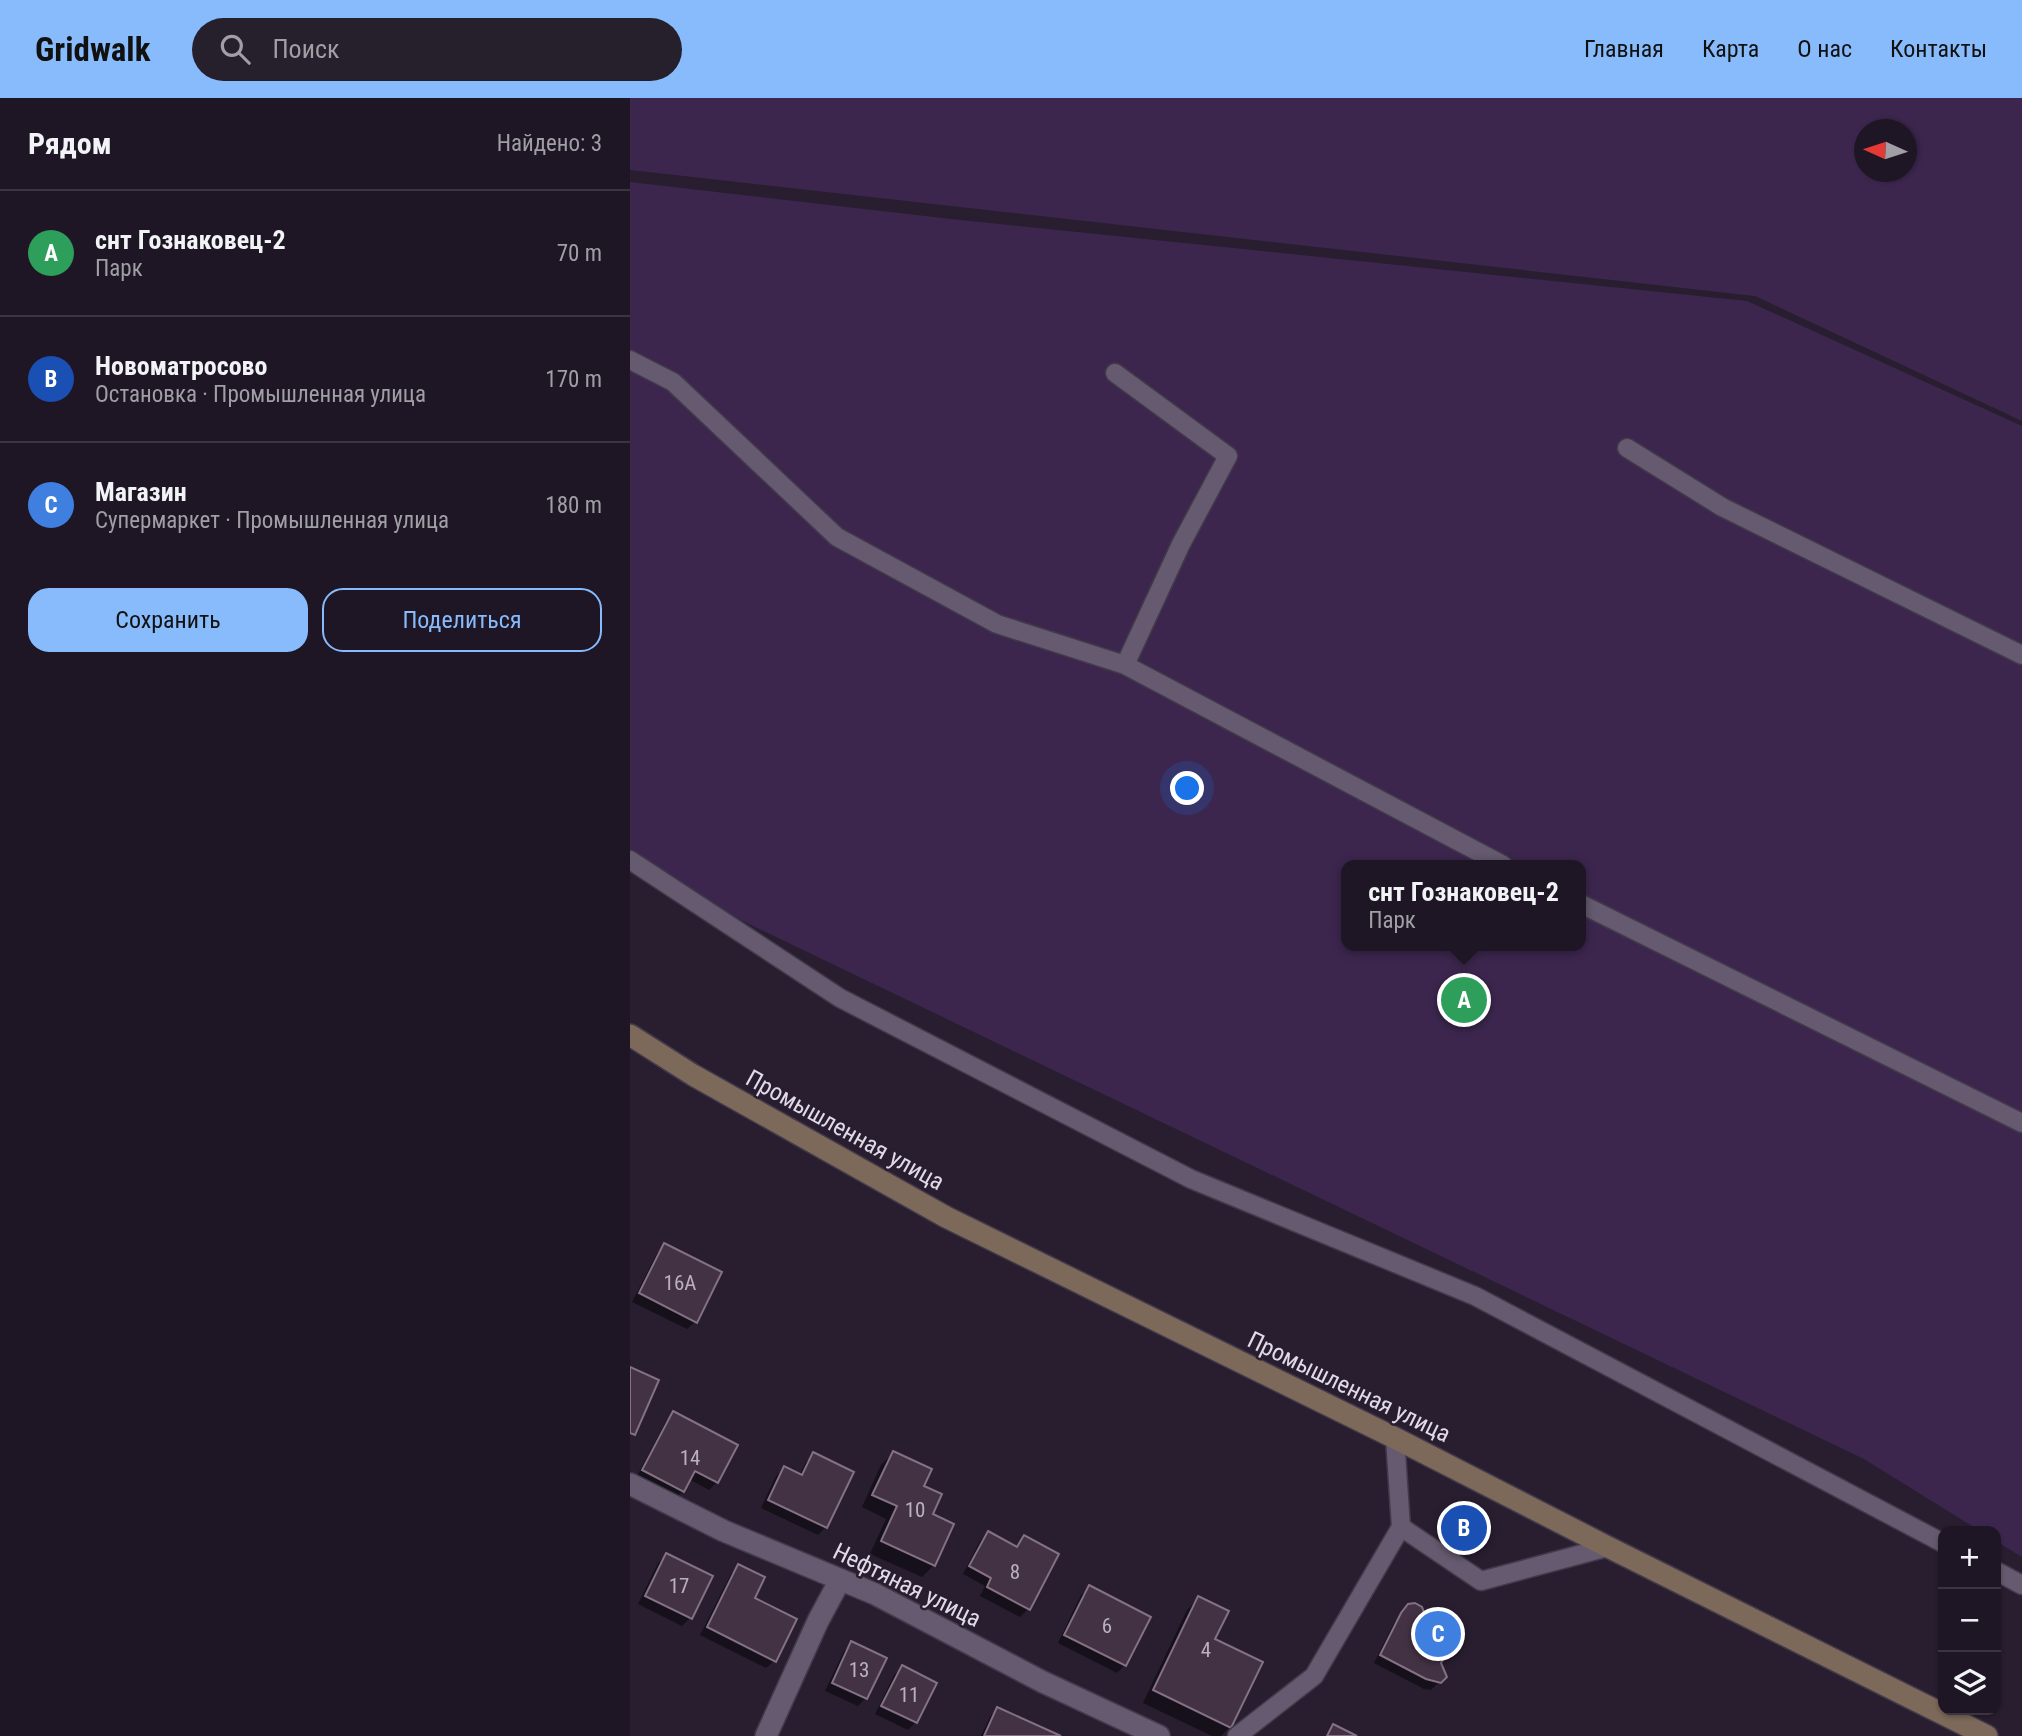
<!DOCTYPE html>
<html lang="ru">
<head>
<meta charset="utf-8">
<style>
	body { margin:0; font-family:"Roboto Condensed",sans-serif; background:#261f2c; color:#f1f3f6 }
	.controls { position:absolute; right:21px; bottom:21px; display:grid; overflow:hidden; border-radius:14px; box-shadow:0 2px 5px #0004 }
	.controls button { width:63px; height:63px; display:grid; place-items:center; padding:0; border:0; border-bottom:2px solid #3c3541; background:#1e1624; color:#f1f3f6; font:35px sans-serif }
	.compass { position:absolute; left:1224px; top:21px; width:63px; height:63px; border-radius:50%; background:#1e1624; box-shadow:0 2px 5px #0004; rotate:273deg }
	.you { position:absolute; left:558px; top:691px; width:24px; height:24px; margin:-18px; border:5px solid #fff; border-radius:50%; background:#1a73e8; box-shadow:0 0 0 10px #1a73e833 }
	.badge { display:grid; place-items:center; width:46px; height:46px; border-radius:50%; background:#88bbfc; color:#fff; font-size:23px; font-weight:700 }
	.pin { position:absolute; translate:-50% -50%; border:4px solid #fff; box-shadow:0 2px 7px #0006 }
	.popup { position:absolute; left:711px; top:762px; width:245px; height:91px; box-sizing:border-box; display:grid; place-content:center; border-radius:14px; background:#1e1624; filter:drop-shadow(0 2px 5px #0005); font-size:23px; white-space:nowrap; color:#a19fa6 }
	.popup b { font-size:26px; color:#f1f3f6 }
	.popup::after { content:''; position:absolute; left:50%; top:100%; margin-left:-14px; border:14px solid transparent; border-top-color:#1e1624 }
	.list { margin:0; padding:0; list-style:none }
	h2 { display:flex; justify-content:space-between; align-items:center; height:91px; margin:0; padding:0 28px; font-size:30px }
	h2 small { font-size:23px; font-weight:400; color:#a19fa6 }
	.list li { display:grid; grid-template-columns:46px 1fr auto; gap:21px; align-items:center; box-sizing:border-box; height:126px; padding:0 28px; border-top:2px solid #3c3541 }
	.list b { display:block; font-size:26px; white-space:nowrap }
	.list p { margin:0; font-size:23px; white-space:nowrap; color:#a19fa6 }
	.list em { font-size:23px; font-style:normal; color:#a19fa6 }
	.actions { display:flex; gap:14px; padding:21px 28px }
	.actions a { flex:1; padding:16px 0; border:2px solid #88bbfc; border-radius:21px; text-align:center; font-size:24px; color:#88bbfc }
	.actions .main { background:#88bbfc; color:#111 }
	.icon { flex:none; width:38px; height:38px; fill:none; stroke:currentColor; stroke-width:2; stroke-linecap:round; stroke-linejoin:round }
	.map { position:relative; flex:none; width:1392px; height:1638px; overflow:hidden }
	header { display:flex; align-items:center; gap:42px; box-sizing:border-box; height:98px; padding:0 35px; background:#88bbfc; color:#111 }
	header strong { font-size:33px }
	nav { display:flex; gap:38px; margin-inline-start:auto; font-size:24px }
	.search { width:490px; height:63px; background:#261f2c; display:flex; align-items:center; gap:18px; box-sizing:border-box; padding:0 24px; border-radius:38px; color:#a19fa6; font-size:26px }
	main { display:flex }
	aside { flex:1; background:#1e1624 }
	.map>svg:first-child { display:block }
</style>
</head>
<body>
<header>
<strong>Gridwalk</strong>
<div class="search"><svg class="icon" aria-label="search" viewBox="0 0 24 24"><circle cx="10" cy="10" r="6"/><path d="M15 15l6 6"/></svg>Поиск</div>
<nav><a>Главная</a><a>Карта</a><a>О нас</a><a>Контакты</a></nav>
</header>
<main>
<aside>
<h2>Рядом<small>Найдено: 3</small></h2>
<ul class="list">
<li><span class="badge" style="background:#2e9e5b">A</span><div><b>снт Гознаковец-2</b><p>Парк</p></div><em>70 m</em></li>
<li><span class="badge" style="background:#1a4fb4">B</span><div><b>Новоматросово</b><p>Остановка · Промышленная улица</p></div><em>170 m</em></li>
<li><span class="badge" style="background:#3f7fe0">C</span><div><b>Магазин</b><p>Супермаркет · Промышленная улица</p></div><em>180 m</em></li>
</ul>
<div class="actions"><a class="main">Сохранить</a><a>Поделиться</a></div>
</aside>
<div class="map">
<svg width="1392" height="1638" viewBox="0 0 1392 1638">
	<rect width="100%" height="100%" fill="#281e30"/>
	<path fill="#3c264e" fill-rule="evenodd" d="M0,0H1392V323L1125,198L0,72ZM1234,32H1276V74H1234Z
		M0,84L321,121L1117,203L1392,328V1459L1366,1443V1433H1350L1234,1361L0,769ZM717,767H951V848H717Z"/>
	<path fill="#0007" d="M35,1148L65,1224L57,1231L2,1204L27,1155Z
		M44,1315L87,1384L79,1392L59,1381L53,1393L45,1401L6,1380L36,1323Z
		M263,1355L292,1389L300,1417L304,1467L292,1479L240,1456L256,1421L232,1409L251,1367Z
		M184,1356L196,1429L188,1437L131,1410L146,1378L154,1370L169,1378L176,1364Z
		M825,1419L840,1449L837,1452L813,1437Z
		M358,1436L385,1450L394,1439L427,1457L398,1511L390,1519L350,1498L355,1488L333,1476L350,1443Z
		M36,1457L60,1520L52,1528L8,1506L28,1465Z
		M109,1468L144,1563L136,1570L70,1537L101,1476Z
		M459,1490L495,1567L487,1575L428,1545L451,1497Z
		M569,1500L600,1629L591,1638H582L513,1605L557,1512Z
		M771,1517L809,1565L815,1578L801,1592L794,1591L744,1565L764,1525Z
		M222,1545L236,1600L228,1608L195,1593L214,1553Z
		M272,1570L286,1624L278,1632L245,1616L264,1577Z
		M367,1611L427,1638H351L360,1619Z"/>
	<path fill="#433243" stroke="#847184" stroke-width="2" d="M34,1145L92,1174L67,1225L9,1195Z
		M0,1269L29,1282L5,1337L0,1335Z
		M43,1313L108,1347L88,1385L65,1373L54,1394L12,1372Z
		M263,1353L302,1371L294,1388L312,1396L303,1416L324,1426L305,1468L251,1443L267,1408L242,1397Z
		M183,1354L224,1374L197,1430L138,1402L154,1368L172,1377Z
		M828,1413L854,1430L841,1450L815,1433Z
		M358,1433L387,1449L394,1437L429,1456L400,1512L357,1489L361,1480L339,1468Z
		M36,1455L83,1478L62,1521L15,1498Z
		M108,1466L135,1479L125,1500L167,1521L146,1564L77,1529Z
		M459,1487L521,1519L496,1568L434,1537Z
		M568,1498L599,1513L585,1541L633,1564L601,1630L523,1592Z
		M785,1505L792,1509L795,1517L827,1534L811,1565L817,1579L811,1585L796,1581L750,1557L771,1515L778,1506Z
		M221,1543L257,1560L237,1601L202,1585Z
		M272,1567L307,1585L287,1625L251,1608Z
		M367,1609L431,1638H354Z
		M703,1626L727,1638H697Z"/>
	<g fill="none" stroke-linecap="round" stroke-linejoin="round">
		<defs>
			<path id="service" d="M0,262L43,284L207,439L367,526L495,567L873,767
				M485,275L598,358L551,446L495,567
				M997,350L1092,409L1392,557
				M0,762L210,900L561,1081L845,1198L1313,1445
				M951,806L1392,1025
				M765,1340L771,1429L851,1483L978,1449
				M1366,1473L1392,1487
				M607,1638L684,1578L771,1429"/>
			<path id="minor" d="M0,1386L94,1433L245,1496L413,1584L529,1638
				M136,1638L188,1523L210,1482"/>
			<path id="secondary" d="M0,937L63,977L316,1119L765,1340L978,1449L1357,1638"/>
		</defs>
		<use href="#service" stroke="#423a4a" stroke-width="21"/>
		<use href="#minor" stroke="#423a4a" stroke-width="24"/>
		<use href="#secondary" stroke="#423a4a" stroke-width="24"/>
		<use href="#service" stroke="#655a6f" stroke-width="18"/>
		<use href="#minor" stroke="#655a6f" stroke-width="21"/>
		<use href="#secondary" stroke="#7c695a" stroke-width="21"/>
	</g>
	<g text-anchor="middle" stroke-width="5" stroke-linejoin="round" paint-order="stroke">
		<g font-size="21" fill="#bab1bf">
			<text x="50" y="1192">16А</text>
			<text x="60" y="1367">14</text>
			<text x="285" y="1419">10</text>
			<text x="385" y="1481">8</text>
			<text x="49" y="1495">17</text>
			<text x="477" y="1535">6</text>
			<text x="576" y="1559">4</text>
			<text x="229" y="1579">13</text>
			<text x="279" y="1604">11</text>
		</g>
		<g font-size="24" fill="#e1dbe8" stroke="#281e30">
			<text transform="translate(215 1032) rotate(29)" y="8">Промышленная улица</text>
			<text transform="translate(719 1289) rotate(26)" y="8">Промышленная улица</text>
			<text transform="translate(277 1487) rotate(26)" y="8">Нефтяная улица</text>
		</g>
	</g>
</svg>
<div class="controls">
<button>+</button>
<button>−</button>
<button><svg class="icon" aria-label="layers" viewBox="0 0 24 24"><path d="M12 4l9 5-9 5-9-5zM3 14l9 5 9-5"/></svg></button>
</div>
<svg class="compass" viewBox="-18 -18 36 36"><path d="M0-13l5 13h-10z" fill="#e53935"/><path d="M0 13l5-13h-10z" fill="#a19fa6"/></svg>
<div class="you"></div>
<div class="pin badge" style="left:834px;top:902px;background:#2e9e5b">A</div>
<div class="popup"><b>снт Гознаковец-2</b>Парк</div>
<div class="pin badge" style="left:834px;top:1430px;background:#1a4fb4">B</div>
<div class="pin badge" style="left:808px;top:1536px;background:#3f7fe0">C</div>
</div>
</main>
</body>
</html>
